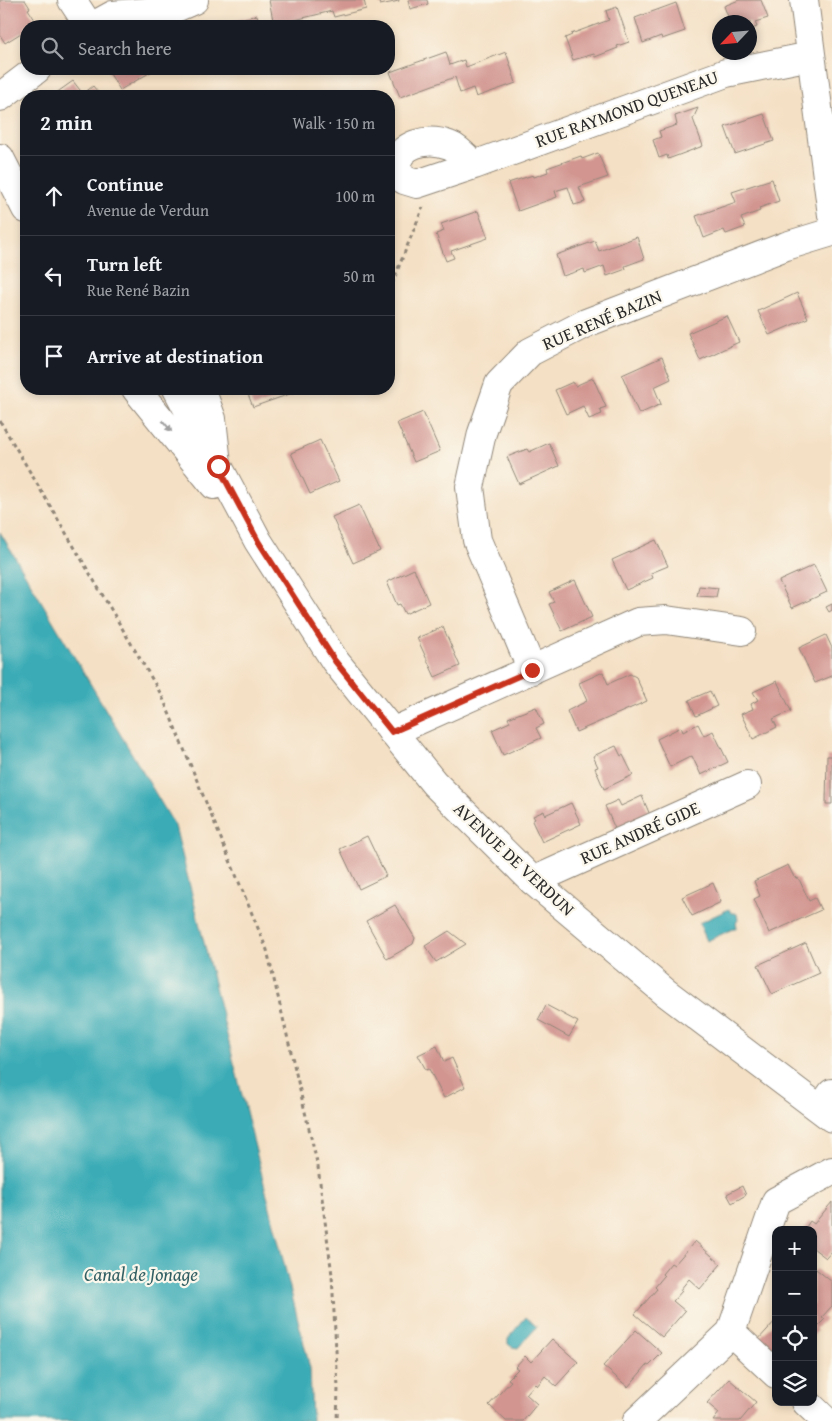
<!DOCTYPE html>
<html lang="en">
<head>
<meta charset="utf-8">
<style>
	body { margin:0; font-family:"Gentium Book Plus",serif; background:#242831; color:#f1f3f6 }
	.controls { position:absolute; right:15px; bottom:15px; display:grid; overflow:hidden; border-radius:10px; box-shadow:0 2px 8px #0003 }
	.controls button { width:45px; height:45px; display:grid; place-items:center; padding:0; border:0; border-bottom:1px solid #363941; background:#171b24; color:#f1f3f6; font:25px sans-serif }
	.compass { position:absolute; left:712px; top:15px; width:45px; height:45px; border-radius:50%; background:#171b24; box-shadow:0 2px 8px #0003; rotate:244deg }
	.stop { position:absolute; width:15px; height:15px; margin:-11px; border:4px solid #c8321e; border-radius:50%; background:#fff }
	.stop.end { background:#c8321e; border-color:#fff; box-shadow:0 1px 5px #0008 }
	.list { margin:0; padding:0; list-style:none }
	h2 { display:flex; justify-content:space-between; align-items:center; height:65px; margin:0; padding:0 20px; font-size:21px }
	h2 small { font-size:16px; font-weight:400; color:#9ea1a6 }
	.list li { display:grid; grid-template-columns:32px 1fr auto; gap:15px; align-items:center; box-sizing:border-box; height:80px; padding:0 20px; border-top:1px solid #363941 }
	.list b { display:block; font-size:19px; white-space:nowrap }
	.list p { margin:0; font-size:16px; white-space:nowrap; color:#9ea1a6 }
	.list em { font-size:16px; font-style:normal; color:#9ea1a6 }
	.icon { flex:none; width:28px; height:28px; fill:none; stroke:currentColor; stroke-width:2; stroke-linecap:round; stroke-linejoin:round }
	.map { position:relative; flex:none; width:832px; height:1421px; overflow:hidden }
	.search { position:absolute; background:#171b24; box-shadow:0 2px 8px #0003; left:20px; top:20px; width:375px; height:55px; display:flex; align-items:center; gap:12px; box-sizing:border-box; padding:0 18px; border-radius:20px; color:#9ea1a6; font-size:19px }
	.panel { position:absolute; background:#171b24; box-shadow:0 2px 8px #0003; left:20px; top:90px; width:375px; height:305px; border-radius:20px }
	.map>svg:first-child { display:block }
</style>
</head>
<body>
<div class="map">
<svg width="832" height="1421" viewBox="0 0 832 1421">
	<rect width="100%" height="100%" fill="#fbf7ec"/>
	<filter id="ink" filterUnits="userSpaceOnUse"><feTurbulence type="fractalNoise" baseFrequency=".02" numOctaves="2"/><feDisplacementMap in="SourceGraphic" scale="10" xChannelSelector="R" yChannelSelector="G"/><feConvolveMatrix kernelMatrix="1 2 1 2 8 2 1 2 1" color-interpolation-filters="sRGB"/></filter>
	<filter id="wash" filterUnits="userSpaceOnUse"><feTurbulence type="fractalNoise" baseFrequency=".0096" numOctaves="4" result="noise"/><feDisplacementMap in="SourceGraphic" scale="20" xChannelSelector="R" yChannelSelector="G"/><feGaussianBlur stdDeviation="1.12" result="paint"/><feColorMatrix in="noise" values="0 0 0 0 0 0 0 0 0 0 0 0 0 0 0 0 0 1.4 0 .05"/><feComposite in="paint" operator="in"/></filter>
	<g filter="url(#wash)">
		<rect width="100%" height="100%" fill="#f4e0c4"/>
		<path fill="#3bacb6" stroke="#336c70" d="M0,532L175,826L310,1368L312,1421H0Z
			M729,909L731,913H735L737,914L738,920L736,923L737,927L707,941L699,923Z
			M526,1317L537,1327L518,1348L512,1347L508,1344V1338Z"/>
		<g id="blocks">
			<path fill="#d29590" d="M0,0H25L30,8L28,9L37,23L32,26H26V30L5,43L0,35Z
				M269,0H364L366,9L334,17L332,11L274,25Z
				M378,0H399V1L380,5Z
				M408,0H427L428,4L410,9Z
				M739,0H761L768,18L755,22L757,27L750,30V22H730L724,6Z
				M676,3L685,31L662,39L661,36L643,43L635,18Z
				M617,7L629,42L617,46L618,48L595,57L594,54L573,60L565,38L572,35L571,34L609,20L606,11Z
				M257,15L260,26H226V23Z
				M446,52L450,65L464,60L466,67L506,52L516,83L476,97L473,88L460,93L455,77L400,97L390,72Z
				M107,69H156L120,90Z
				M73,81L83,94L93,86L101,96H52Z
				M698,108L693,119L703,146L668,159L667,155L659,158L653,140L661,137L659,131L677,125L675,116Z
				M764,114L774,141L735,154L725,127Z
				M598,153L608,177L579,187L585,202L574,205L568,187L555,191L557,197L518,211L508,183L533,175L534,177L548,172L547,168L581,156L582,159Z
				M772,179L779,201L759,208L760,211L741,218L745,227L726,234L724,230L704,238L696,216L736,202L732,192Z
				M478,211L488,238L451,251L454,258L446,261L436,234L444,231L441,224Z
				M637,237L644,259L625,266L626,269L607,276L604,266L585,273L584,269L563,276L556,255L595,241L599,251Z
				M797,293L808,318L769,335L758,311Z
				M727,316L739,342L700,360L688,333Z
				M662,357L671,379L654,387L661,404L639,414L622,375Z
				M593,378L606,407L600,409L602,414L589,419L583,406L566,414L555,390L573,382L575,386Z
				M246,389H301V390L253,407Z
				M423,412L440,451L414,462L397,423Z
				M320,440L339,481L310,494L291,453Z
				M549,443L559,466L519,484L507,457L527,449L529,452Z
				M359,505L380,551L353,563L332,517Z
				M656,540L668,566L651,573L653,578L626,590L612,560Z
				M814,565L827,592L792,608L779,581Z
				M414,569L429,603L405,614L400,604L397,605L387,582Z
				M575,580L592,617L562,631L549,604L554,602L549,592Z
				M699,586L718,588L716,597L697,596Z
				M832,604V610L829,612L826,607Z
				M443,627L460,666L435,677L417,638Z
				M826,635L832,648V676L815,683L799,648Z
				M603,672L608,684L630,674L636,677L647,701L576,732L567,711L587,701L579,683Z
				M777,681L791,711L773,719L777,727L753,739L741,714L753,709L751,704L758,700L753,692Z
				M710,691L717,706L696,716L689,700Z
				M536,707L544,724L536,728L541,738L503,755L492,730L510,722L508,718Z
				M698,724L704,736L713,731L728,762L701,775L692,756L670,767L657,739L681,727L683,732Z
				M616,746L621,756L623,755L633,775L604,789L595,768L598,767L593,756Z
				M827,756H832V804H826Z
				M642,796L650,815L616,831L605,806L618,800L621,806Z
				M571,803L581,824L542,842L532,821L535,819L533,816L544,811L545,815Z
				M367,836L386,876L359,889L340,849Z
				M788,865L794,877L799,879L809,901L815,898L821,910L769,933L754,899L760,896L754,881Z
				M713,883L721,902L692,916L682,897Z
				M395,905L415,938L413,944L387,959L366,921Z
				M449,931L466,944L436,962L425,946Z
				M806,943L819,973L772,994L758,965Z
				M546,1005L578,1022L569,1037L538,1020Z
				M437,1046L444,1062L452,1058L465,1087L444,1098L429,1069L426,1070L418,1055Z
				M742,1186L746,1195L732,1203L727,1194Z
				M832,1202V1251L826,1258L813,1248V1230H804L810,1221L814,1224Z
				M695,1241L721,1264L700,1289L689,1279L680,1290L682,1291L673,1301L685,1311L662,1337L635,1314L657,1289L655,1287L664,1276L662,1274L671,1263L674,1265Z
				M816,1269L832,1282V1306L822,1317L825,1319L815,1329L817,1331L813,1336V1273Z
				M776,1320V1358L757,1341Z
				M636,1330L662,1353L649,1366L647,1365L628,1387L603,1366Z
				M552,1339L578,1362L556,1386L545,1376L537,1386L535,1384L526,1394L537,1404L523,1421H506L489,1405L511,1381L508,1379L518,1369L515,1367L525,1356L531,1362Z
				M729,1379L756,1402L740,1421H713L719,1413L707,1403Z"/>
		</g>
	</g>
	<g filter="url(#ink)">
		<use href="#blocks" fill-opacity="0" stroke="#908678" stroke-width="1"/>
		<g fill="none" stroke-linecap="round" stroke-linejoin="round">
			<defs>
				<path id="minor" d="M72,0L89,26
					M804,0L832,215
					M93,26L113,15L171,10L194,0
					M0,97L37,69
					M474,165C466,158 458,148 449,145C428,137 398,143 396,168L404,180L417,184L474,165L726,73L811,56
					M201,389L212,419L217,464
					M532,670L477,540L470,487L482,433L499,384L530,352L586,323L786,246L832,232
					M392,732L638,622L666,620L742,631
					M533,881L747,785
					M821,1109L832,1093
					M731,1332L776,1374
					M806,1402L826,1421
					M637,1421L731,1332L776,1201L832,1171"/>
				<path id="major" d="M0,158L26,209
					M136,389L214,485
					M177,389L258,541L335,661L434,783L533,881L665,992L832,1118"/>
			</defs>
			<use href="#minor" stroke="#908678" stroke-width="30"/>
			<use href="#major" stroke="#908678" stroke-width="30"/>
			<path stroke="#908678" stroke-width="3" stroke-dasharray="4 4" stroke-linecap="butt" d="M389,291L423,207
				M0,421L162,696L267,950L318,1167L332,1275L338,1388L337,1421"/>
			<use href="#minor" stroke="#fff" stroke-width="28"/>
			<use href="#major" stroke="#fff" stroke-width="28"/>
		</g>
		<defs><path id="oneway-solid" d="M-6-.8H1V-3.2L6.5 0L1 3.2V.8H-6Z" transform="scale(1.25)"/></defs>
		<use fill="#a0a0a0" href="#oneway-solid" transform="translate(167 426) rotate(50)"/>
	</g>
	<g fill="none" stroke-linecap="round" stroke-linejoin="round" filter="url(#ink)">
		<path stroke="#c8321e" stroke-width="6" d="M218,466L258,541L335,661L392,732L532,670"/>
	</g>
	<g text-anchor="middle" stroke-width="4.5" stroke-linejoin="round" paint-order="stroke">
		<g font-size="18" fill="#2b2b2b" stroke="#fbf7ec">
			<text transform="translate(627 109) rotate(-20)" y="6">RUE RAYMOND QUENEAU</text>
			<text transform="translate(602 320) rotate(-23)" y="6">RUE RENÉ BAZIN</text>
			<text transform="translate(640 833) rotate(-24)" y="6">RUE ANDRÉ GIDE</text>
			<text transform="translate(514 859) rotate(43)" y="6">AVENUE DE VERDUN</text>
		</g>
		<g font-size="19" font-style="italic" fill="#315f63" stroke="#fbf7ec">
			<text x="141" y="1281">Canal de Jonage</text>
		</g>
	</g>
</svg>
<div class="controls">
<button>+</button>
<button>−</button>
<button><svg class="icon" aria-label="locate" viewBox="0 0 24 24"><circle cx="12" cy="12" r="6"/><path d="M12 2v4M12 18v4M2 12h4M18 12h4"/></svg></button>
<button><svg class="icon" aria-label="layers" viewBox="0 0 24 24"><path d="M12 4l9 5-9 5-9-5zM3 14l9 5 9-5"/></svg></button>
</div>
<svg class="compass" viewBox="-18 -18 36 36"><path d="M0-13l5 13h-10z" fill="#e53935"/><path d="M0 13l5-13h-10z" fill="#9ea1a6"/></svg>
<div class="stop" style="left:218px;top:466px"></div>
<div class="stop end" style="left:532px;top:670px"></div>
<div class="search"><svg class="icon" aria-label="search" viewBox="0 0 24 24"><circle cx="10" cy="10" r="6"/><path d="M15 15l6 6"/></svg>Search here</div>
<section class="panel">
<h2>2 min<small>Walk · 150 m</small></h2>
<ul class="list">
<li><svg class="icon" aria-label="ahead" viewBox="0 0 24 24"><path d="M12 20V5M6 11l6-6 6 6"/></svg><div><b>Continue</b><p>Avenue de Verdun</p></div><em>100 m</em></li>
<li><svg class="icon" aria-label="left" viewBox="0 0 24 24"><path d="M17 20v-9H6M10 6l-5 5 5 5"/></svg><div><b>Turn left</b><p>Rue René Bazin</p></div><em>50 m</em></li>
<li><svg class="icon" aria-label="arrive" viewBox="0 0 24 24"><path d="M6 21V4h12l-3 4 3 4H6"/></svg><div><b>Arrive at destination</b></div></li>
</ul>
</section>
</div>
</body>
</html>
